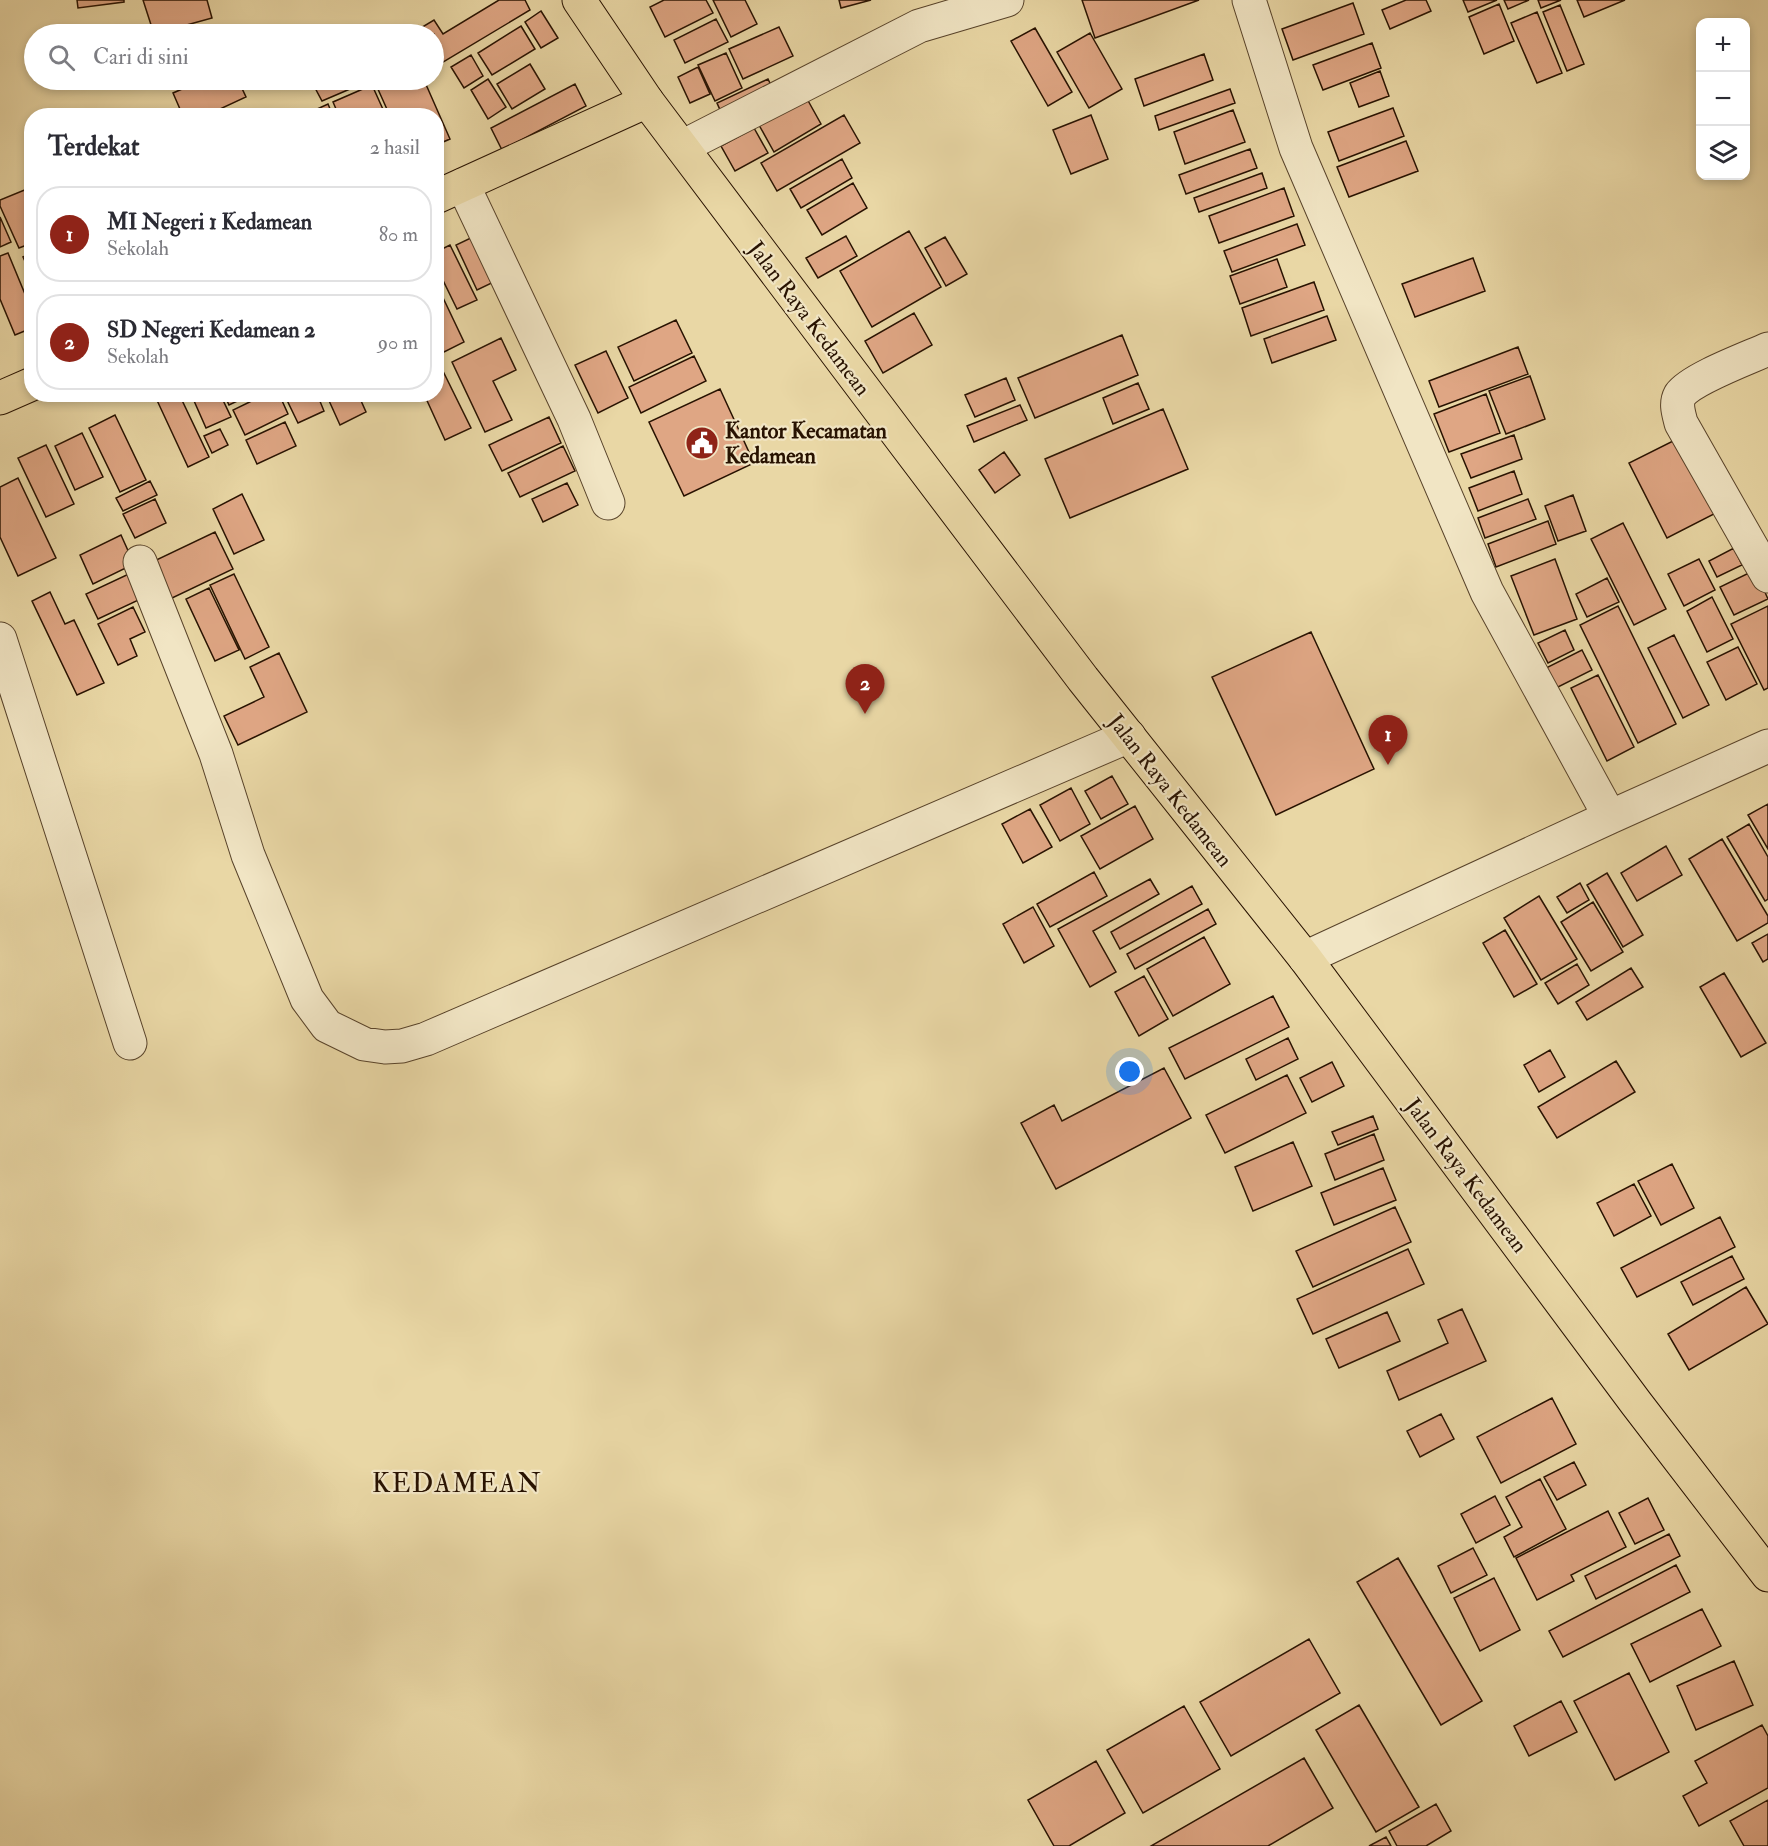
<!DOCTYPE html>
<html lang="id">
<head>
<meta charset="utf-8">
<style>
	body { margin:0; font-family:"IM FELL Double Pica",serif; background:#f2f2f3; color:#2b2b33 }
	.controls { position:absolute; right:18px; top:18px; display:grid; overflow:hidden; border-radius:12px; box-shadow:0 3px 9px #0003 }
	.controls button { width:54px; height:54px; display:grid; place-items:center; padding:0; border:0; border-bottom:2px solid #e1e1e2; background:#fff; color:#2b2b33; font:30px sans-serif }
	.you { position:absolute; left:1130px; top:1072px; width:21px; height:21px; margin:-15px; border:4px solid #fff; border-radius:50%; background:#1a73e8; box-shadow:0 0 0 9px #1a73e833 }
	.badge { display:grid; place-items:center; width:39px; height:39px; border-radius:50%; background:#8f2418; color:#fff; font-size:20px; font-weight:700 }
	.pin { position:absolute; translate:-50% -50px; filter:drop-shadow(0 2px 3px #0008) }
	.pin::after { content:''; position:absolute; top:32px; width:21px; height:18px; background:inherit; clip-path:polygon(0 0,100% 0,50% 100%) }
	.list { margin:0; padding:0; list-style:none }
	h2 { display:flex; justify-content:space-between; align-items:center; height:78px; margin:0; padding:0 24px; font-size:26px }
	h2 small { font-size:20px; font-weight:400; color:#7c7c81 }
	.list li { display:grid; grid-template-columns:39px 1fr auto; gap:18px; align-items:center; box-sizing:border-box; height:96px; margin:0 12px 12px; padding:0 12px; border:2px solid #e1e1e2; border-radius:24px }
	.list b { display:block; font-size:22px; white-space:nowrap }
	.list p { margin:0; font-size:20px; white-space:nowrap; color:#7c7c81 }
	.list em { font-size:20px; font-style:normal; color:#7c7c81 }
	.icon { flex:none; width:33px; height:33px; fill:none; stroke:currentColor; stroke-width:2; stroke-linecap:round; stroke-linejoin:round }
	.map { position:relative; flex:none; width:1768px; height:1846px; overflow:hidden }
	.search { position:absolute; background:#fff; box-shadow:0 3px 9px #0003; left:24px; top:24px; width:420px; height:66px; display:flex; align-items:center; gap:15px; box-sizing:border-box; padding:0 21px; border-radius:33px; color:#7c7c81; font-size:22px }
	.panel { position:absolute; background:#fff; box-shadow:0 3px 9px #0003; left:24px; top:108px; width:420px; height:294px; border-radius:24px }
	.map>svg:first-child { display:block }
</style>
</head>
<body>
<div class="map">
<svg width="1768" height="1846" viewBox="0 0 1768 1846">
	<rect width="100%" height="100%" fill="#e9d7a5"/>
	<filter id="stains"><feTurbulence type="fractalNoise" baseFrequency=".00333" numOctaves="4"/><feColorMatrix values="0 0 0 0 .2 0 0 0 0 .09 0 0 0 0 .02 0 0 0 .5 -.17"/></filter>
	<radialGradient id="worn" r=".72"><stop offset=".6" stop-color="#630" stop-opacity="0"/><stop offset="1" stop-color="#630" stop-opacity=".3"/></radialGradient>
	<path fill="#dfa684" stroke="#281201" stroke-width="1.5" d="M77,0H124V2L78,8Z
		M143,0H207L212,18L154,34Z
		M499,0H525L530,10L435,67L434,64V34H415L414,32L434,20L443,34Z
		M664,0H706L713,13L665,37L650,7Z
		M713,0H745L757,24L731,37Z
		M839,0H871L841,8Z
		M1082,0H1199L1095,38Z
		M1406,0H1426L1431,11L1390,29L1382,10Z
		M1463,0H1497L1468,12Z
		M1504,0H1529L1508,9Z
		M1538,0H1561L1541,8Z
		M1577,0H1625L1584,17Z
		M1353,3L1364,34L1293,60L1282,29Z
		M1499,4L1514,41L1484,54L1469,17Z
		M1560,5L1584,64L1567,71L1543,12Z
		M541,11L558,38L541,48L525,22Z
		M1537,12L1562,73L1537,83L1511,23Z
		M716,19L728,42L685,63L674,40Z
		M210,26L212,34H183Z
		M521,26L535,49L492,75L478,53Z
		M779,27L793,56L743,79L729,49Z
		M1035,28L1072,92L1048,106L1011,41Z
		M1090,33L1122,89L1089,108L1057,52Z
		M1372,43L1381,68L1323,90L1313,65Z
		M726,53L742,88L715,101L698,65Z
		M1204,54L1213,80L1144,106L1135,79Z
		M471,55L483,76L464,88L451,67Z
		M530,64L545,89L512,109L497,84Z
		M698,67L710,94L690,103L678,77Z
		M1380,71L1389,96L1359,107L1350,83Z
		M488,79L506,107L488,119L471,90Z
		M768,79L777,98L725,121L717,103Z
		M203,80H238L246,97L205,116H183L173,93Z
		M329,80H371L322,101L314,86Z
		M393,80H424L450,139L436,145V116H390L377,87Z
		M575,84L586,106L502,150L491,128Z
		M372,85L386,116H339L333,102Z
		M1230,89L1235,103L1159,130L1155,116Z
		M806,97L821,124L774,152L759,125Z
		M328,104L333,116H302Z
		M1393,108L1404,136L1339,161L1328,132Z
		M1233,110L1245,142L1185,164L1174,132Z
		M844,115L860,143L777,191L761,163Z
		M1091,115L1108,159L1071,174L1053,130Z
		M754,128L768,153L735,171L721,146Z
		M1406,141L1418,171L1349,197L1337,167Z
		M1250,149L1257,168L1186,194L1179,175Z
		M842,159L852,178L801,208L790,189Z
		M1262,173L1267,188L1199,212L1194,198Z
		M853,183L867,208L822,235L807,210Z
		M1284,188L1294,216L1219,243L1209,216Z
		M27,189L32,199V243L19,248L0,206V200Z
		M0,217L11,242L0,247Z
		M1297,224L1305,245L1232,272L1224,251Z
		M909,231L941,287L872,327L840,271Z
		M477,235L498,280L477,290L456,245Z
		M846,236L857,256L818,278L806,258Z
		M945,237L967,274L946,286L925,248Z
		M450,245L477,300L457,309L436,266V252Z
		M8,253L32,311V328L15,335L0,299V256Z
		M32,253V277L23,257Z
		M1473,258L1485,291L1415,317L1402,284Z
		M1277,259L1287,287L1240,304L1230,276Z
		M1314,282L1324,310L1251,336L1242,308Z
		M436,283L464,342L444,352L436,336Z
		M914,313L932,345L883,373L865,341Z
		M1327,316L1336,340L1272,363L1264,339Z
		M676,320L692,353L634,381L618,347Z
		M1122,335L1138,375L1035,418L1018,378Z
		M501,338L516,370L493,381L512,420L485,432L452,362Z
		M1518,347L1528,374L1439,407L1429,381Z
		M606,351L628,398L598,413L575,365Z
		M694,356L706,381L641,413L629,387Z
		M436,357L471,428L445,440L424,394H436Z
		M1530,376L1545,419L1506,434L1489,391Z
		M1006,378L1015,400L975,417L965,395Z
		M1138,383L1149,409L1113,424L1103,398Z
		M720,389L754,463L684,496L649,422Z
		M157,394H179L209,457L188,467L155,396Z
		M191,394H220L231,417L206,428Z
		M224,394H250V395L229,405Z
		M266,394H279L288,414L245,435L233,410Z
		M284,394H317L324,411L298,423Z
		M326,394H358L366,412L340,425Z
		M1486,394L1500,433L1449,452L1434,414Z
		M1020,405L1027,420L974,442L967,426Z
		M1163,409L1188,469L1070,518L1045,459Z
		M115,415L146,480L120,492L89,428Z
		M549,417L561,443L502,471L489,445Z
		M285,422L296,446L257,464L246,440Z
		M220,429L228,445L212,453L204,436Z
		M82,433L103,477L75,490L55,446Z
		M1514,435L1522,459L1471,478L1461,454Z
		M1677,439L1714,514L1667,538L1629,463Z
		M46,445L74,504L46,517L18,458Z
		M563,446L575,471L520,497L508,473Z
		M1004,452L1020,475L995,493L979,470Z
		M1514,471L1522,494L1478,511L1469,488Z
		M18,478L56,558L18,576L0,537V487Z
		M150,481L157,495L123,511L116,498Z
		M567,483L578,505L543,522L532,499Z
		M242,494L264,540L234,554L213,509Z
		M1573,495L1586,531L1558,541L1545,506Z
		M155,499L166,523L135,538L123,514Z
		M1528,499L1536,519L1485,538L1478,518Z
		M1548,521L1556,544L1496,567L1488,544Z
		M1623,523L1666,609L1634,625L1591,539Z
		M215,532L233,569L170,599L152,562Z
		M121,535L134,564L93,584L80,555Z
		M1734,548L1742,565L1717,577L1709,561Z
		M1555,559L1577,619L1534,635L1511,576Z
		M1699,559L1715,590L1684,606L1668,574Z
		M1755,570L1768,599L1734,615L1720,587Z
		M133,572L145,597L98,619L86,594Z
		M234,574L269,647L245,659L210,585Z
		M1607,578L1619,602L1587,617L1576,594Z
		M209,588L239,650L215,661L186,599Z
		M50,592L65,624L74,620L104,683L77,695L32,601Z
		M1712,597L1733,639L1707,652L1687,611Z
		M1618,606L1676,724L1638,743L1580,625Z
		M1768,606V688L1764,690L1731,624Z
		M133,607L145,632L130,639L137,656L118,665L98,624Z
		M1565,630L1574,650L1548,663L1538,643Z
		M1311,632L1374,769L1276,815L1212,677Z
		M1674,635L1709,705L1683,718L1648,648Z
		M1738,647L1757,684L1726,700L1707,662Z
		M1582,650L1592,670L1556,688L1546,668Z
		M279,653L307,712L238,745L224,716L264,697L250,667Z
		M1598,675L1634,747L1607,761L1571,688Z
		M1112,776L1128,804L1101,819L1085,791Z
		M1071,788L1090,824L1060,841L1040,805Z
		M1768,804V849L1748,815Z
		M1135,806L1153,839L1100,869L1081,836Z
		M1030,809L1052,847L1023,863L1002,824Z
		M1749,824L1768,857V899L1765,901L1727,837Z
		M1722,839L1768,916V923L1737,941L1689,859Z
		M1666,846L1682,875L1637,901L1621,873Z
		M1094,872L1107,896L1050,927L1037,904Z
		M1607,873L1643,935L1623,947L1587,885Z
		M1150,879L1159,894L1093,931L1116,972L1090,987L1058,929Z
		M1580,883L1589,900L1567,913L1557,897Z
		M1192,886L1202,904L1120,949L1111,932Z
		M1539,896L1577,959L1541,980L1504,918Z
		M1593,902L1623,952L1591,971L1561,922Z
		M1033,907L1054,946L1024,963L1003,924Z
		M1208,909L1216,924L1135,969L1127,954Z
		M1505,930L1537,984L1514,997L1483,943Z
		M1768,934V959L1763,962L1752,943Z
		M1204,937L1230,984L1173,1016L1147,969Z
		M1577,964L1589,985L1558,1004L1545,983Z
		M1631,968L1643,987L1587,1020L1576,1002Z
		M1724,973L1766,1043L1741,1057L1700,987Z
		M1144,976L1168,1019L1139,1036L1115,992Z
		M1273,996L1289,1027L1185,1079L1169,1048Z
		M1288,1038L1298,1059L1256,1080L1246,1059Z
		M1550,1050L1565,1077L1539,1092L1524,1065Z
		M1616,1061L1635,1092L1557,1138L1538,1107Z
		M1332,1062L1344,1086L1312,1102L1300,1078Z
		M1164,1068L1191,1118L1056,1189L1021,1123L1054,1105L1062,1121Z
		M1287,1075L1306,1113L1225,1153L1206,1115Z
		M1373,1116L1378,1129L1338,1145L1332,1132Z
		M1374,1134L1384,1160L1335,1180L1325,1154Z
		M1293,1142L1312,1186L1253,1211L1235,1167Z
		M1672,1164L1694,1208L1661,1225L1638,1181Z
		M1383,1168L1396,1200L1334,1225L1321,1193Z
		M1634,1184L1651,1216L1614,1236L1597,1203Z
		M1395,1207L1411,1242L1313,1287L1296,1251Z
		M1720,1217L1735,1247L1637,1297L1621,1268Z
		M1408,1249L1424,1284L1313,1334L1297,1299Z
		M1732,1256L1744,1279L1693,1305L1681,1282Z
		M1746,1287L1768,1324L1689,1370L1668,1334Z
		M1462,1309L1486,1361L1399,1400L1387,1371L1448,1343L1438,1320Z
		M1387,1312L1400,1341L1339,1368L1326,1339Z
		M1552,1398L1576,1444L1501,1483L1477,1437Z
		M1441,1414L1454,1439L1420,1457L1407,1431Z
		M1574,1462L1586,1485L1557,1500L1544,1477Z
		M1540,1479L1566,1529L1514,1557L1504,1537L1522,1527L1506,1497Z
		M1495,1496L1510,1525L1476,1543L1461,1514Z
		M1648,1498L1664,1530L1635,1544L1619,1513Z
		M1608,1511L1626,1547L1571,1575L1574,1581L1537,1600L1516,1558Z
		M1669,1534L1680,1556L1596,1599L1585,1576Z
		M1473,1548L1487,1575L1451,1593L1438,1566Z
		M1398,1558L1482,1701L1441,1725L1357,1582Z
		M1676,1565L1690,1592L1563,1657L1549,1631Z
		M1494,1578L1520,1630L1480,1651L1454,1598Z
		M1702,1609L1721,1646L1650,1682L1631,1644Z
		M1309,1639L1340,1693L1231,1756L1200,1702Z
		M1734,1661L1753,1705L1696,1730L1677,1686Z
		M1629,1673L1669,1752L1615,1780L1574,1701Z
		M1561,1701L1577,1732L1529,1756L1514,1726Z
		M1359,1705L1419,1807L1376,1832L1316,1730Z
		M1184,1706L1220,1769L1143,1813L1107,1750Z
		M1762,1725L1768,1736V1788L1699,1826L1683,1796L1707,1783L1695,1761Z
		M1304,1758L1333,1808L1268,1846H1151Z
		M1096,1761L1125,1813L1069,1846H1054L1028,1800Z
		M1768,1800V1846H1744L1730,1821Z
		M1436,1804L1451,1831L1426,1846H1397L1389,1831Z
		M1386,1837L1391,1846H1369Z"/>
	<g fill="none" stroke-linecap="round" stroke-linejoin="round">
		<defs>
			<path id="minor" d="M1249,0L1296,148L1487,592L1610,817
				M682,147L919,26L1007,0
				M463,185L574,419L608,503
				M1768,349C1748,358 1691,379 1680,395C1675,404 1679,414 1681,423L1768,576
				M140,562L216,754L248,855L307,999L327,1026L364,1044L385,1047L402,1046L426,1039L1129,736
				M0,639L130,1043
				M1305,958L1610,817L1768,746"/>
			<path id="major" d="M436,197L647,101
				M0,398L32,384"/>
			<path id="highway" d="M579,0L647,101L903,441L1083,679L1305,958L1636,1403L1768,1575"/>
		</defs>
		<use href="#minor" stroke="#58432a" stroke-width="35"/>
		<use href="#major" stroke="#281201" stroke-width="35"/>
		<use href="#highway" stroke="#281201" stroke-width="35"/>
		<use href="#minor" stroke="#f1e5c4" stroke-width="33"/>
		<use href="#major" stroke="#e9d7a5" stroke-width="33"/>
		<use href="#highway" stroke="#e9d7a5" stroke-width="33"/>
	</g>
	<defs>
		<symbol id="civic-disc" viewBox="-11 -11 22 22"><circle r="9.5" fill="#8f2418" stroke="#f1e5c4"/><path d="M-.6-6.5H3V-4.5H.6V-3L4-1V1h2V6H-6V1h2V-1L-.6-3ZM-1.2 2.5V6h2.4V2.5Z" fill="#fff"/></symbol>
	</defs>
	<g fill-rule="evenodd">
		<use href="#civic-disc" x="683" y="424" width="38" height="38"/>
	</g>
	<g text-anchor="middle" stroke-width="4.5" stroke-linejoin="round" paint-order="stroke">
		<g font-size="22" fill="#281201" stroke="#f1e5c4">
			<text transform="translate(810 318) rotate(53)" y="8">Jalan Raya Kedamean</text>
			<text transform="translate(1171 790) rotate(52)" y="8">Jalan Raya Kedamean</text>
			<text transform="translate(1467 1175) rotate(53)" y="8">Jalan Raya Kedamean</text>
		</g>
		<g font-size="22" font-weight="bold" fill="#281201" stroke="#f1e5c4" text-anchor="start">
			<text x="725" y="438">Kantor Kecamatan<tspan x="725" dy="25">Kedamean</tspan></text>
		</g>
		<g font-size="26" letter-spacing="1.5" fill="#281201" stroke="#f1e5c4">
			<text x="457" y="1492">KEDAMEAN</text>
		</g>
	</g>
	<rect width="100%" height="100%" filter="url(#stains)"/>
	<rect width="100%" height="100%" fill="url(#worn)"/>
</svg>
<div class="controls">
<button>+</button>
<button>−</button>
<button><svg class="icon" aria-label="layers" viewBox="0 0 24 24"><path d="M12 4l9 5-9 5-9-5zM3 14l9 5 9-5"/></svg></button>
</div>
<div class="you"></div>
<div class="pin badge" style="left:1388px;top:765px">1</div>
<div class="pin badge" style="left:865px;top:714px">2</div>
<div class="search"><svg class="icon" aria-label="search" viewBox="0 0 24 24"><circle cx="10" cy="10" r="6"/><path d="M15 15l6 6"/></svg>Cari di sini</div>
<section class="panel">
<h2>Terdekat<small>2 hasil</small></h2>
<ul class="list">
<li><span class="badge">1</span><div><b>MI Negeri 1 Kedamean</b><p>Sekolah</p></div><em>80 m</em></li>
<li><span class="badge">2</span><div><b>SD Negeri Kedamean 2</b><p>Sekolah</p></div><em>90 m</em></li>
</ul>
</section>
</div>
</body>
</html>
